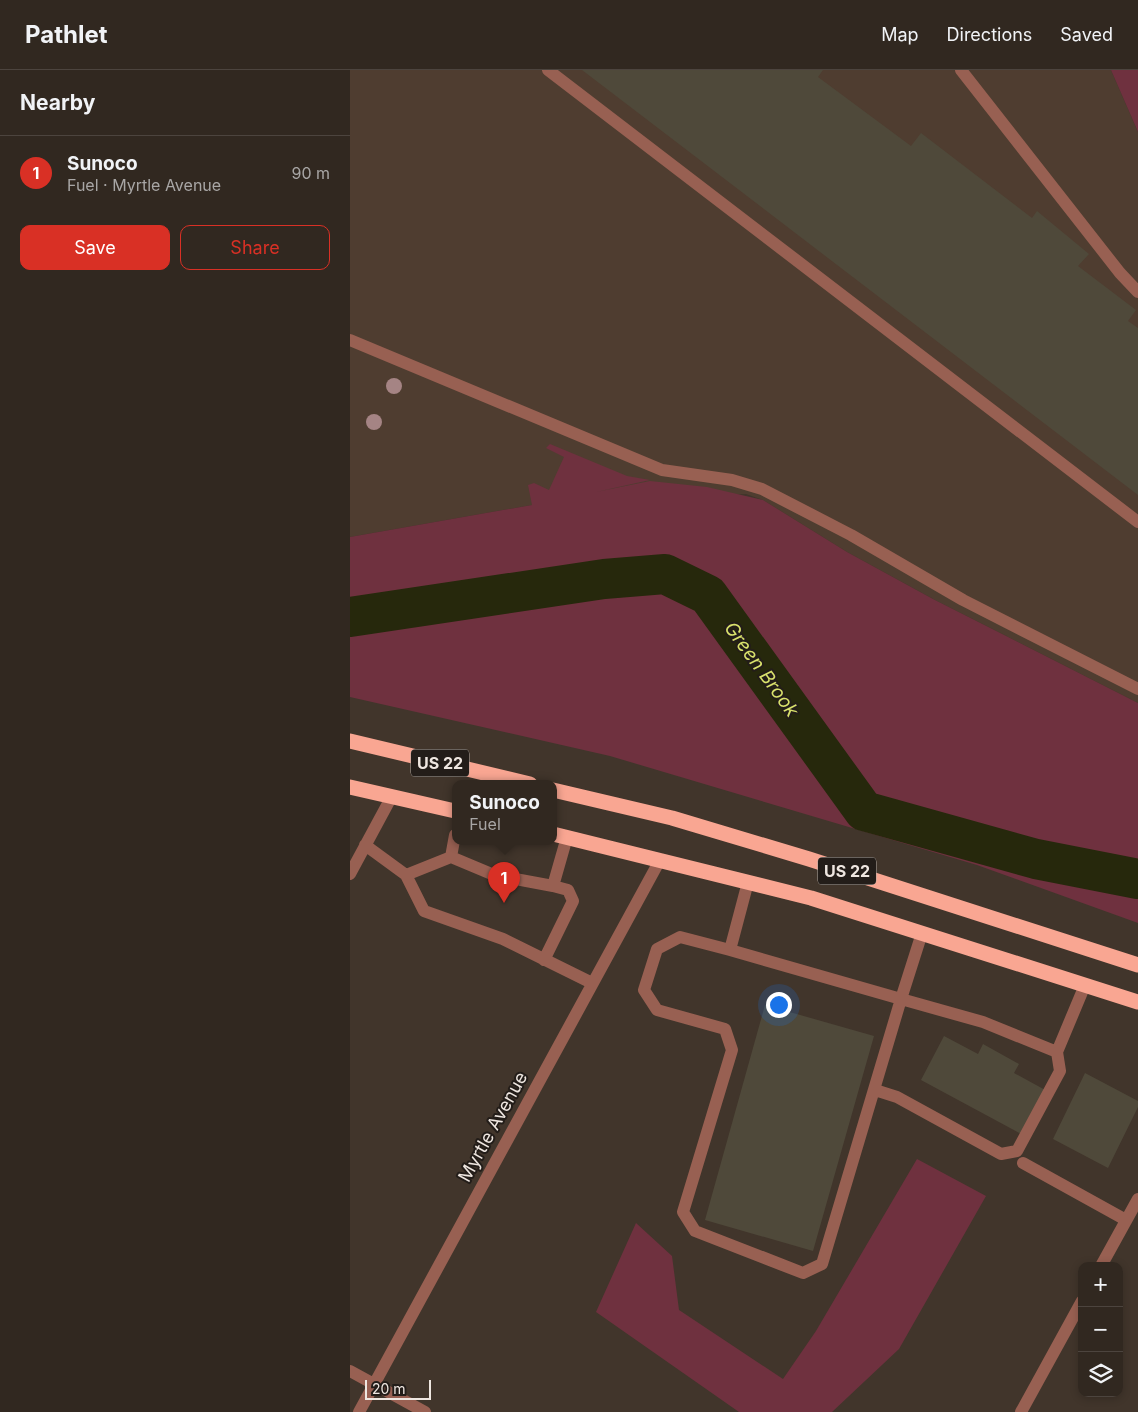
<!DOCTYPE html>
<html lang="en">
<head>
<meta charset="utf-8">
<style>
	body { margin:0; font-family:Inter,sans-serif; background:#393029; color:#f1f3f6 }
	.controls { position:absolute; right:15px; bottom:15px; display:grid; overflow:hidden; border-radius:10px; box-shadow:0 2px 8px #0003 }
	.controls button { width:45px; height:45px; display:grid; place-items:center; padding:0; border:0; border-bottom:1px solid #4c443e; background:#312820; color:#f1f3f6; font:25px sans-serif }
	.scale { position:absolute; left:15px; bottom:12px; width:66px; box-sizing:border-box; padding-left:5px; border:2px solid #eee6e0; border-top:0; font-size:14px; line-height:18px; white-space:nowrap; color:#eee6e0; -webkit-text-stroke:4px #231d19; paint-order:stroke }
	.you { position:absolute; left:428px; top:934px; width:18px; height:18px; margin:-12px; border:4px solid #fff; border-radius:50%; background:#1a73e8; box-shadow:0 0 0 8px #1a73e833 }
	.badge { display:grid; place-items:center; width:32px; height:32px; border-radius:50%; background:#d93025; color:#fff; font-size:16px; font-weight:700 }
	.pin { position:absolute; translate:-50% -41px; filter:drop-shadow(0 1px 2px #0008) }
	.pin::after { content:''; position:absolute; top:26px; width:18px; height:15px; background:inherit; clip-path:polygon(0 0,100% 0,50% 100%) }
	.popup { position:absolute; left:102px; top:710px; width:105px; height:65px; box-sizing:border-box; display:grid; place-content:center; border-radius:10px; background:#312820; filter:drop-shadow(0 1px 4px #0005); font-size:16px; white-space:nowrap; color:#a8a6a5 }
	.popup b { font-size:19px; color:#f1f3f6 }
	.popup::after { content:''; position:absolute; left:50%; top:100%; margin-left:-10px; border:10px solid transparent; border-top-color:#312820 }
	.list { margin:0; padding:0; list-style:none }
	h2 { display:flex; justify-content:space-between; align-items:center; height:65px; margin:0; padding:0 20px; font-size:21px }
	h2 small { font-size:16px; font-weight:400; color:#a8a6a5 }
	.list li { display:grid; grid-template-columns:32px 1fr auto; gap:15px; align-items:center; box-sizing:border-box; height:75px; padding:0 20px; border-top:1px solid #4c443e }
	.list b { display:block; font-size:19px; white-space:nowrap }
	.list p { margin:0; font-size:16px; white-space:nowrap; color:#a8a6a5 }
	.list em { font-size:16px; font-style:normal; color:#a8a6a5 }
	.actions { display:flex; gap:10px; padding:15px 20px }
	.actions a { flex:1; padding:11px 0; border:1px solid #d93025; border-radius:10px; text-align:center; font-size:18px; color:#d93025 }
	.actions .main { background:#d93025; color:#fff }
	.icon { flex:none; width:28px; height:28px; fill:none; stroke:currentColor; stroke-width:2; stroke-linecap:round; stroke-linejoin:round }
	.map { position:relative; flex:none; width:788px; height:1342px; overflow:hidden }
	header { display:flex; align-items:center; gap:30px; box-sizing:border-box; height:70px; padding:0 25px; background:#312820; border-bottom:1px solid #4c443e }
	header strong { font-size:24px }
	nav { display:flex; gap:28px; margin-inline-start:auto; font-size:18px }
	main { display:flex }
	aside { flex:1; background:#312820 }
	.map>svg:first-child { display:block }
</style>
</head>
<body>
<header>
<strong>Pathlet</strong>
<nav><a>Map</a><a>Directions</a><a>Saved</a></nav>
</header>
<main>
<aside>
<h2>Nearby<small></small></h2>
<ul class="list">
<li><span class="badge">1</span><div><b>Sunoco</b><p>Fuel · Myrtle Avenue</p></div><em>90 m</em></li>
</ul>
<div class="actions"><a class="main">Save</a><a>Share</a></div>
</aside>
<div class="map">
<svg width="788" height="1342" viewBox="0 0 788 1342">
	<rect width="100%" height="100%" fill="#41352b"/>
	<path fill="#4f3d30" d="M0,0H761L788,62V633L583,529L497,482L413,430L396,424L182,435L0,467Z"/>
	<path fill="#6f313f" d="M761,0H788V62L785,55Z
		M200,374L277,406L300,410L246,422L300,411L357,417L413,430L497,482L583,529L788,633V853L627,795L260,686L0,627V467L182,435L178,415L184,413L199,420L214,387L196,378Z
		M567,1089L636,1126L549,1279L482,1342H389L246,1242L286,1153L322,1186L329,1240L433,1309L466,1261Z"/>
	<g fill="none" stroke-linecap="round" stroke-linejoin="round">
		<path stroke="#26280c" stroke-width="40" d="M0,547L254,509L315,504L358,525L514,741L686,789L788,809"/>
	</g>
	<path fill="#4f493a" d="M232,0H473L468,7L561,76L571,63L682,148L687,141L739,184L728,196L786,240L778,251L788,258V425Z
		M415,935L524,966L463,1181L355,1150Z
		M594,966L628,984L633,974L669,994L664,1003L697,1021L673,1065L571,1010Z
		M735,1003L788,1031V1037L758,1098L703,1069Z"/>
	<g fill="none" stroke-linecap="round" stroke-linejoin="round">
		<path stroke="#986052" stroke-width="12" d="M198,0L788,452
			M611,0L770,203L788,222
			M0,270L312,400L382,410L412,419L501,465L613,530L788,619
			M105,765L101,787L144,805L203,816L217,767
			M15,775L56,805L74,841L153,869L242,913
			M0,804L42,726
			M56,805L101,787
			M398,812L380,880L551,929L572,863
			M380,880L330,867L307,879L294,920L307,940L375,959L382,980L333,1142L345,1161L453,1203L472,1194L551,929L633,952L707,982L735,915
			M194,890L223,831L218,820L203,816
			M525,1020L547,1027L651,1084L667,1081L710,1001L707,982
			M673,1093L776,1150
			M751,1196L788,1129
			M0,1301L75,1342
			M9,1342L310,790
			M671,1342L732,1231"/>
		<path stroke="#f9a692" stroke-width="15" d="M0,671L180,714
			M0,717L105,741
			M203,720L322,748L459,789L788,895
			M203,764L461,828L788,932"/>
	</g>
	<g fill="#a58484">
		<circle cx="44" cy="316" r="8"/>
		<circle cx="24" cy="352" r="8"/>
	</g>
	<g text-anchor="middle" stroke-width="4" stroke-linejoin="round" paint-order="stroke">
		<g fill="#231d19" stroke="#b1aaa4" stroke-width="1">
			<rect x="61" y="679.5" width="58" height="27" rx="4"/>
			<rect x="468" y="787.5" width="58" height="27" rx="4"/>
		</g>
		<g font-size="16" font-weight="bold" fill="#eee6e0">
			<text x="90" y="699">US 22</text>
			<text x="497" y="807">US 22</text>
		</g>
		<g font-size="18" fill="#eee6e0" stroke="#231d19">
			<text transform="translate(143 1057) rotate(-61)" y="6">Myrtle Avenue</text>
		</g>
		<g font-size="19" font-style="italic" fill="#d9e16c" stroke="#231d19">
			<text transform="translate(412 599) rotate(54)" y="7">Green Brook</text>
		</g>
	</g>
</svg>
<div class="controls">
<button>+</button>
<button>−</button>
<button><svg class="icon" aria-label="layers" viewBox="0 0 24 24"><path d="M12 4l9 5-9 5-9-5zM3 14l9 5 9-5"/></svg></button>
</div>
<div class="scale">20 m</div>
<div class="you"></div>
<div class="pin badge" style="left:154px;top:833px">1</div>
<div class="popup"><b>Sunoco</b>Fuel</div>
</div>
</main>
</body>
</html>
